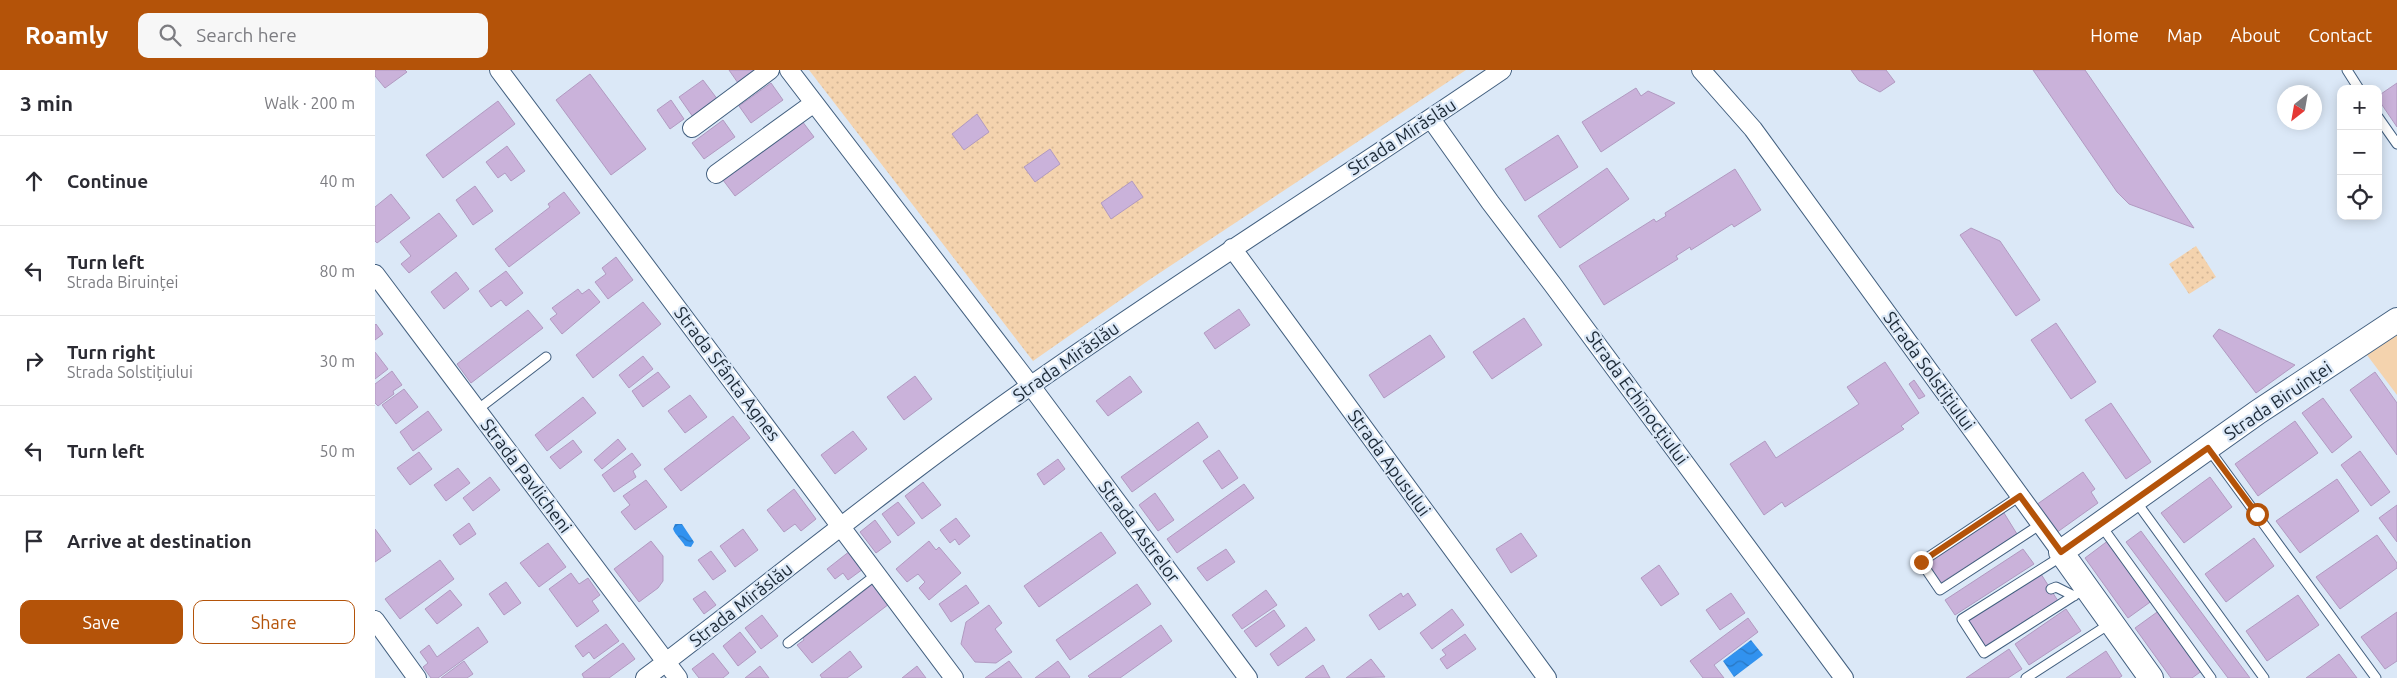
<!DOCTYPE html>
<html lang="en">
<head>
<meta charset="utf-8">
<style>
	body { margin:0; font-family:Ubuntu,sans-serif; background:#f7f7f7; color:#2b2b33 }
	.controls { position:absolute; right:15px; top:15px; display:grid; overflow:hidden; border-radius:10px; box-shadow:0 2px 12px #0003 }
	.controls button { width:45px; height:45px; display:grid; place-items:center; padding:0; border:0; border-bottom:1px solid #e1e1e2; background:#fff; color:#2b2b33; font:25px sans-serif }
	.compass { position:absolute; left:1902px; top:15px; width:45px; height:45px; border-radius:50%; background:#fff; box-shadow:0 2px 12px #0003; rotate:211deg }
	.stop { position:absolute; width:15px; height:15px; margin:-11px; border:4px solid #b45309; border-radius:50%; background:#fff }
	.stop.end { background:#b45309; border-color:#fff; box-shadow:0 1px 5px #0008 }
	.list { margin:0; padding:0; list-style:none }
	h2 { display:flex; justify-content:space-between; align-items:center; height:65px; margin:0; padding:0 20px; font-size:21px }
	h2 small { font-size:16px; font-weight:400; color:#7c7c81 }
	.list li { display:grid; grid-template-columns:32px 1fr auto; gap:15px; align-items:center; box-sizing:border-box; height:90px; padding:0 20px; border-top:1px solid #e1e1e2 }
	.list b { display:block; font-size:19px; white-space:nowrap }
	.list p { margin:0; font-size:16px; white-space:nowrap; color:#7c7c81 }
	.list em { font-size:16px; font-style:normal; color:#7c7c81 }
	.actions { display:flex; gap:10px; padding:15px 20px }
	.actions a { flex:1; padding:11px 0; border:1px solid #b45309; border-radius:10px; text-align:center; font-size:18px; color:#b45309 }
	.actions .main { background:#b45309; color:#fff }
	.icon { flex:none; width:28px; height:28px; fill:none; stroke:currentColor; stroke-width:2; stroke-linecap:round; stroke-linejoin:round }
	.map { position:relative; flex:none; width:2022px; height:608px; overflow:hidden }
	header { display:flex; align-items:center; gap:30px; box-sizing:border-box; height:70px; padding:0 25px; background:#b45309; color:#fff }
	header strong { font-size:24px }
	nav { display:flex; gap:28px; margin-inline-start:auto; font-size:18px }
	.search { width:350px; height:45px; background:#f7f7f7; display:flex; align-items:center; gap:12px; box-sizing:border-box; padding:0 18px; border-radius:10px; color:#7c7c81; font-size:19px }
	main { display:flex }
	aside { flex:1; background:#fff }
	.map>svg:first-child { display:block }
</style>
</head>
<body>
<header>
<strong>Roamly</strong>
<div class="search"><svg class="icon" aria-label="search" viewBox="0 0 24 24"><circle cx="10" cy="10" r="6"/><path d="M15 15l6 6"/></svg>Search here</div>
<nav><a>Home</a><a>Map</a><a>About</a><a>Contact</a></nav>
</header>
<main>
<aside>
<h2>3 min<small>Walk · 200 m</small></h2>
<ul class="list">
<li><svg class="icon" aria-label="ahead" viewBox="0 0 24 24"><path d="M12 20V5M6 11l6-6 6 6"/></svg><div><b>Continue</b></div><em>40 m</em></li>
<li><svg class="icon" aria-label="left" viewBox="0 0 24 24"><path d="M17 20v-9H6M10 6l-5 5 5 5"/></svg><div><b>Turn left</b><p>Strada Biruinței</p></div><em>80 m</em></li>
<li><svg class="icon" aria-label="right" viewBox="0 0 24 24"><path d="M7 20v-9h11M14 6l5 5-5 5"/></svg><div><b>Turn right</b><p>Strada Solstițiului</p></div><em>30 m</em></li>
<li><svg class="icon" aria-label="left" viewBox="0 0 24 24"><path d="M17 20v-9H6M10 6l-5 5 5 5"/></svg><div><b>Turn left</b></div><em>50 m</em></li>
<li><svg class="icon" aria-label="arrive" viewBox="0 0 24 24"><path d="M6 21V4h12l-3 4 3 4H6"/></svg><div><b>Arrive at destination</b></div></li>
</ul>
<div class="actions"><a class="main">Save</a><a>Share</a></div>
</aside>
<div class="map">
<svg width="2022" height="608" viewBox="0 0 2022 608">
	<defs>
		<pattern id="park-dots" width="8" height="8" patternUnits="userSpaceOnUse" patternTransform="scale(1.25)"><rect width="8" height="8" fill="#f4d3ae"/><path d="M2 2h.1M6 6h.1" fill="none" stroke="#d1b596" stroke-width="1.8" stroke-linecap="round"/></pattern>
		<pattern id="water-waves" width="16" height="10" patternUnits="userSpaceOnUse" patternTransform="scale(1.25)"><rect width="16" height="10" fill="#3192ef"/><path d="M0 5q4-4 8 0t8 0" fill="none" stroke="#2977c2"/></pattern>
	</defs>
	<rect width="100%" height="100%" fill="#dbe8f7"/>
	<path fill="#f4d3ae" d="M2022,264V325L1992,285Z"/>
	<path fill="url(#park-dots)" d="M434,0H1091L774,210L658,291Z
		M1821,176L1841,207L1814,224L1794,194Z"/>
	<path fill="url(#water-waves)" d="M300,454H307L319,472L316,477L310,476C306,469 301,466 298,459Z
		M1376,570L1388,585L1359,607L1348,591Z"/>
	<path fill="#cab2da" stroke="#b19ac1" d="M0,0H30L32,2L10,18L0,6Z
		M354,0H380L363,13Z
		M1476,0H1511L1520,12L1505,22L1484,11Z
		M1658,0H1710L1819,158L1754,134L1742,122Z
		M215,4L271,79L236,105L181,30Z
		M328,10L343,30L318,47L304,27Z
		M396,13L408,30L376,53L364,36Z
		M2022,13V57L2003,29V26Z
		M1261,18L1266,26L1273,21L1300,33L1226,82L1207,52Z
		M296,30L309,49L295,59L282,40Z
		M123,31L140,54L68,108L51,85Z
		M602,44L614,62L589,80L577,64Z
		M348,50L360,67L329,89L317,73Z
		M427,51L439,67L360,126L348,110Z
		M1183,65L1203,97L1150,131L1130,99Z
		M132,76L150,101L136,111L130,103L123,108L111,92Z
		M675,79L685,94L660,112L649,97Z
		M1232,98L1254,129L1185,178L1163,146Z
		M1360,99L1386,140L1359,157L1357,154L1316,180L1315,177L1301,186L1303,189L1229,235L1204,196L1279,149L1281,152L1291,146L1290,143Z
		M757,111L768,127L736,149L726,133Z
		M100,116L118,141L98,155L81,130Z
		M189,122L205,143L134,197L120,179L175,137L173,134Z
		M16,124L35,148L2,173L0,171V137Z
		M64,143L82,166L34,203L26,194L36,186L25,172Z
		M1596,158L1625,171L1665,230L1641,246L1585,165Z
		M241,187L258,210L233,229L220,212L231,204L227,198Z
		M131,201L148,223L131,236L126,230L116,237L104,221Z
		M81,202L94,219L69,239L56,222Z
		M203,219L207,224L214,219L225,232L187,264L175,249L182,244L177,238Z
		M268,232L286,254L218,308L201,285Z
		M864,239L875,255L840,279L829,263Z
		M153,240L168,258L96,313L82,294Z
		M1149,248L1167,275L1117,309L1098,282Z
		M1681,253L1721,312L1696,329L1656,270Z
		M1,254L8,264L0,270V255Z
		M1844,259L1920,295L1881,323L1838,266Z
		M1055,265L1070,287L1009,328L994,305Z
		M0,282L13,299L0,309Z
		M268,286L278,299L254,318L244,305Z
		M1510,292L1544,343L1526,356L1529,359L1410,437L1407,432L1389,445L1355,394L1390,371L1401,388L1484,334L1472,317Z
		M17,301L27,315L18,321L19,324L3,336L0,333V314Z
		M283,302L295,317L268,337L257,321Z
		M2000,302L2022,333V385L1975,320Z
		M540,306L557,329L529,350L512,327Z
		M755,306L767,322L733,346L721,331Z
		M1539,310L1550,326L1544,329L1534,314Z
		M29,319L43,337L21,354L7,335Z
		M315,325L332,347L310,363L293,341Z
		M208,327L221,343L172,381L160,365Z
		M1948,328L1977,367L1957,383L1927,343Z
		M1736,333L1776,392L1751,409L1710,350Z
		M53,341L67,360L38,381L25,362Z
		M358,346L375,368L306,421L289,399Z
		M1920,351L1943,383L1883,426L1860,394Z
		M823,352L833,367L757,422L746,407Z
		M478,361L492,379L460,404L446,385Z
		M243,369L251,379L227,399L219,390Z
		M198,370L207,382L185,399L175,387Z
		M844,380L863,408L847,419L828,391Z
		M1985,381L2015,422L1996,436L1966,395Z
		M44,382L57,399L35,415L22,398Z
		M257,383L266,395L258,401L261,407L239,422L227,405Z
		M683,389L690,399L669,415L662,404Z
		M83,398L95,413L71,431L59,415Z
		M1708,402L1720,419L1716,422L1723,433L1681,463L1661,435Z
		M115,407L125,420L98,441L88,428Z
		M1835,407L1857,437L1809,473L1786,443Z
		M1962,409L1984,441L1925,483L1901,451Z
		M271,410L292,437L260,460L246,442L255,435L248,426Z
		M548,412L566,435L547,449L530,426Z
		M869,414L879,428L802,483L792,469Z
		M419,419L441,449L426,461L420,454L409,462L392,440Z
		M780,423L799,450L783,461L764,435Z
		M523,432L540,453L523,466L507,444Z
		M2022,435V472L2004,448Z
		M1629,443L1642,464L1564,514L1550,493Z
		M581,448L595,466L584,475L580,469L575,473L565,460Z
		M500,450L516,472L501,483L485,462Z
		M94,453L101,464L85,475L78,465Z
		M0,459L16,481L0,492Z
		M368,459L383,480L360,497L345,476Z
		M1766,461L1875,608H1853L1751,472Z
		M726,462L741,483L664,537L649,516Z
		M1146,463L1162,486L1136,503L1121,479Z
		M2002,465L2022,493V498L1965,539L1941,507Z
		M1879,468L1899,496L1851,532L1830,504Z
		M1734,470L1778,530L1753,548L1710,488Z
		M276,471L288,486V511L283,518L264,532L239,499Z
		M554,471L561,480L564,477L586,503L554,530L544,518L550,512L543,504L532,512L521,499Z
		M173,473L191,497L164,517L145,493Z
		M851,479L860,492L832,511L822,498Z
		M1648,479L1659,494L1580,545L1570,530Z
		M336,481L351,501L338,510L323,490Z
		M475,481L488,499L473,510L468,503L460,509L452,499Z
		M65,490L79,509L25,549L10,529Z
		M1284,495L1304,524L1286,536L1266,508Z
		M196,503L204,514L213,508L225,525L217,531L224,541L202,557L174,519Z
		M1666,504L1683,531L1610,578L1593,551Z
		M131,512L146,533L129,545L114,524Z
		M498,514L514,534L437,593L422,575L429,570L428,568Z
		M762,514L776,534L695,590L681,570Z
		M591,515L604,533L576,552L564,534Z
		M75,520L87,535L62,554L50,539Z
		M891,520L902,535L867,559L857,545Z
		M330,521L341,535L329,544L318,529Z
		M1026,523L1028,527L1033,523L1041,535L1004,560L994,545Z
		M1356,523L1370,543L1345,560L1331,540Z
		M1923,525L1944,555L1892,591L1871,561Z
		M614,535L627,553L620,559L637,582L621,593L600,592L586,574L591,552Z
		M1077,539L1089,555L1057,579L1045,563Z
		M1691,539L1706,561L1654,595L1640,574Z
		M899,540L910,556L881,577L869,561Z
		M1785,540L1828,600L1817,608H1796L1760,558Z
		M2022,542V591L2010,599L1986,567Z
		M387,545L403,566L386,579L370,558Z
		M1373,548L1383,562L1339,595L1349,608H1328L1315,591Z
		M231,554L244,571L219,589L214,582L208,587L200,576Z
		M786,555L797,571L745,608H715L713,606Z
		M103,557L113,572L63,608H56L48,597L53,593L45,582L54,575L62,587Z
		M931,557L940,570L903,596L895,584Z
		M365,562L381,582L363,596L348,576Z
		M1090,564L1101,579L1072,599L1065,589L1071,585L1067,580Z
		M248,573L260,589L234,608H209L207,604Z
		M1634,579L1647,599L1633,608H1591Z
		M475,581L487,597L472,608H447L445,605Z
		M1731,581L1747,606L1744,608H1691Z
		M338,583L354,603L348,608H324L317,599Z
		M1964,584L1982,608H1931Z
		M996,589L1010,607L971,608Z
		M89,591L98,604L92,608H66Z
		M634,591L647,608H610Z
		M683,591L695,607L694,608H660Z
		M948,595L955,608H930Z
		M385,596L394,608H370Z
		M542,596L551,608H527Z"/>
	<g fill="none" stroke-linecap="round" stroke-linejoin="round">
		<defs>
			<path id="lane" d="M1972,0L1984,19
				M2003,47L2022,74
				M102,340L171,287
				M1833,378L2001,608
				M1645,426L1546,492L1565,520L1666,454
				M1760,430L1889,608
				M1725,454L1836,608
				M1687,486L1587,549L1609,583L1711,518
				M1676,519L1681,517L1699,526
				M413,573L502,504
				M1651,608L1736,553"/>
			<path id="street" d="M124,0L579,608
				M414,0L656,316L873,608
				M1326,0L1378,59L1686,482
				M1056,49L1115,132L1178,215L1469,608
				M317,58L395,0
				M341,104L439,33
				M857,178L1172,608
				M0,204L303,608
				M0,550L42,608
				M270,608C399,510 525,407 658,314C812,206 972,106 1127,0"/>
			<path id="secondary" d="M1776,608L1686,482L1883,342L2022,250"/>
		</defs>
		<use href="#lane" stroke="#425f7f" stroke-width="11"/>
		<use href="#street" stroke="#425f7f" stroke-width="20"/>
		<use href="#secondary" stroke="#425f7f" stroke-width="26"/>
		<use href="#lane" stroke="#fff" stroke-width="9"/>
		<use href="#street" stroke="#fff" stroke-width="18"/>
		<use href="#secondary" stroke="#fff" stroke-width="24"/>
	</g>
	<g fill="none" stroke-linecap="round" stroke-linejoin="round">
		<path stroke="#b45309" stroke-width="6" d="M1546,492L1645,426L1686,482L1833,378L1882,444"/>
	</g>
	<g text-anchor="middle" stroke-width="4.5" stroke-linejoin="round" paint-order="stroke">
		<g font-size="18" fill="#1b2835" stroke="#dbe8f7">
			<text transform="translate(1027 67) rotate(-33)" y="6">Strada Mirăslău</text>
			<text transform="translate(691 292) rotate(-35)" y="6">Strada Mirăslău</text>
			<text transform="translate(1554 301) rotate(54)" y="6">Strada Solstițiului</text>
			<text transform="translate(352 304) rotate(53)" y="6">Strada Sfânta Agnes</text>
			<text transform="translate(1262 328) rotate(54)" y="6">Strada Echinocțiului</text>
			<text transform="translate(1903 331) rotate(-34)" y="6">Strada Biruinței</text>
			<text transform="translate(1014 393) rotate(54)" y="6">Strada Apusului</text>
			<text transform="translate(151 406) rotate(53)" y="6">Strada Pavlicheni</text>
			<text transform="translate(764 462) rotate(53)" y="6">Strada Astrelor</text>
			<text transform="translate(366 535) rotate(-38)" y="6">Strada Mirăslău</text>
		</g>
	</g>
</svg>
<div class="controls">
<button>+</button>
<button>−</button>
<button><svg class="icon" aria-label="locate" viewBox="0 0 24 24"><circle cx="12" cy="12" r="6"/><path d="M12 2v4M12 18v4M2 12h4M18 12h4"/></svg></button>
</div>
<svg class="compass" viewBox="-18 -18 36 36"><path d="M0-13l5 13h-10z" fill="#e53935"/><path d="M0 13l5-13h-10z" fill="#7c7c81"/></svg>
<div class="stop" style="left:1882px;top:444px"></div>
<div class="stop end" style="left:1546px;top:492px"></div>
</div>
</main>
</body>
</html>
